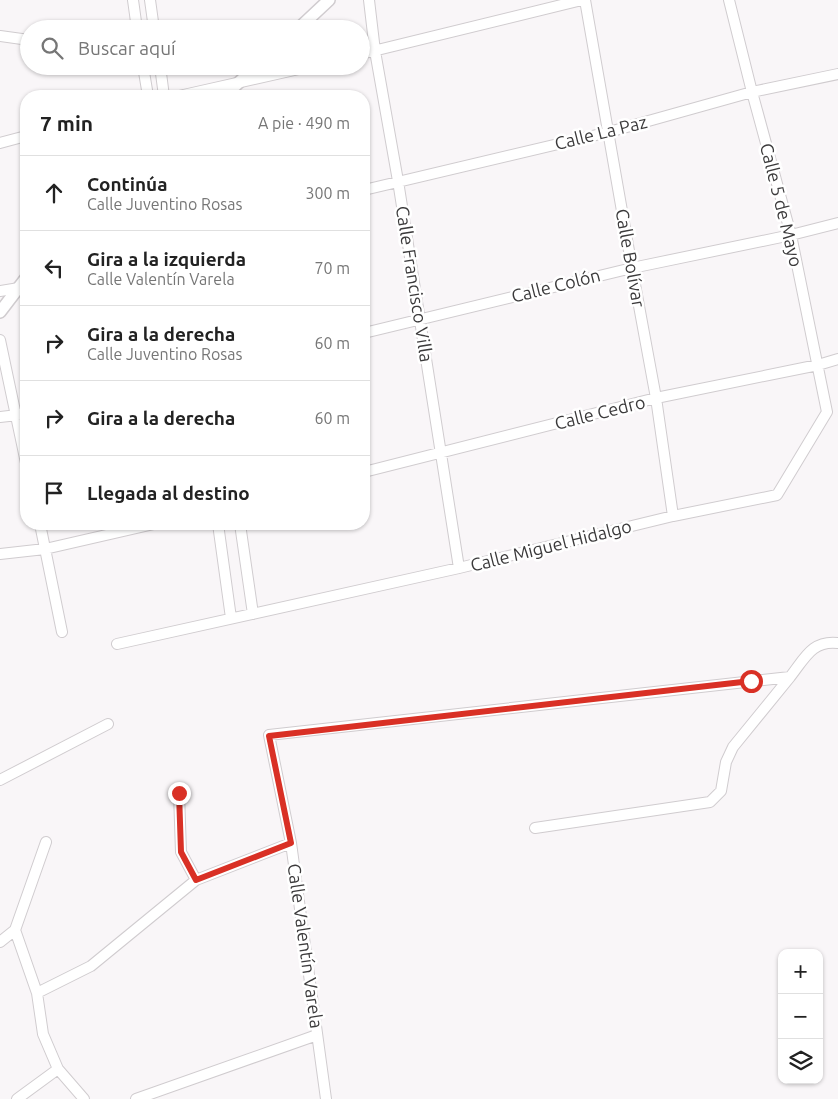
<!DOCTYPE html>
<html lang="es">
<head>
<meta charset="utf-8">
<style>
	body { margin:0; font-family:Ubuntu,sans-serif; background:#f2f2f2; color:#222 }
	.controls { position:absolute; right:15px; bottom:15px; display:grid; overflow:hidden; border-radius:10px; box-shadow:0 1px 4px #0004 }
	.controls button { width:45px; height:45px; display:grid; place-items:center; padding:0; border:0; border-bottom:1px solid #e0e0e0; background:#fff; color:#222; font:25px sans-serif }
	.stop { position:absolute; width:15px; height:15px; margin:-11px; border:4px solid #d93025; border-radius:50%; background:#fff }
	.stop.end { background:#d93025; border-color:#fff; box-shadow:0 1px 5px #0008 }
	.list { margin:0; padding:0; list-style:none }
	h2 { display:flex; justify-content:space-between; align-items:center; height:65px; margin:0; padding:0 20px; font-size:21px }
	h2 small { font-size:16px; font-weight:400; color:#767676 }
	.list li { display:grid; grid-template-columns:32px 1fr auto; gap:15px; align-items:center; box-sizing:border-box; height:75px; padding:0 20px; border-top:1px solid #e0e0e0 }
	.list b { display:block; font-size:19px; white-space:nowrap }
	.list p { margin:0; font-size:16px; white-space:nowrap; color:#767676 }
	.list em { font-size:16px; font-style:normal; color:#767676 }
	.icon { flex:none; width:28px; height:28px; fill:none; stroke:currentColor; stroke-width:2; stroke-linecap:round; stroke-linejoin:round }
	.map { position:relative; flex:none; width:838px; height:1099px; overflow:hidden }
	.search { position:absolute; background:#fff; box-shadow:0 1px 4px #0004; left:20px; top:20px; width:350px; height:55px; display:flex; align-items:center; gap:12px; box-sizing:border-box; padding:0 18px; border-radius:28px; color:#767676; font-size:19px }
	.panel { position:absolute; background:#fff; box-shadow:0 1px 4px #0004; left:20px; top:90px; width:350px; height:440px; border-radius:20px }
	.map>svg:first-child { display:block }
</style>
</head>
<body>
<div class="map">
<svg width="838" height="1099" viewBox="0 0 838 1099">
	<rect width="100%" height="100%" fill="#f9f6f8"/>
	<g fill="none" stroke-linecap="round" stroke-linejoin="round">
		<defs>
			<path id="minor" d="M133,0L137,29
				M150,0L154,29
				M369,0L375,51L398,181L459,568
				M585,0L632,268L656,398L673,516
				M0,36L29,40
				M361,54L582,0
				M143,66L148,96
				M160,66L164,96
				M179,96L312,66
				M0,143L26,136
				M364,190L609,132L752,92L838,74
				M0,291L19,288
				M364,333L632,268L791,235L838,223
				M0,340L26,463
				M0,417L26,414
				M364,472L656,398L818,365L838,359
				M40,524L62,632
				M218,524L231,618
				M240,524L253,614
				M0,554L45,549L154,524
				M117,644L459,568L673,516L777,495L827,412L791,235L752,92L729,0
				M0,780L108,724
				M179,793L181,852L196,880
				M535,828L710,802L721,791L726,762L733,747L790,677
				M15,930L37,993L43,1034L58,1069L84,1099
				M15,930L46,842
				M0,942L15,930
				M37,993L91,966L196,880L291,843
				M17,1099L58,1069
				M136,1099L317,1035
				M326,1099L291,843L269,735L790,677C805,658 812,640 838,643"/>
			<path id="tertiary" d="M298,29L329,0
				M224,96L257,66
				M0,312L26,278"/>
		</defs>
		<use href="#minor" stroke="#d0cccf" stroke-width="12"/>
		<use href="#tertiary" stroke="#d0cccf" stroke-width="14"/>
		<use href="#minor" stroke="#fff" stroke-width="10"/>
		<use href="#tertiary" stroke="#fff" stroke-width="11"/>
	</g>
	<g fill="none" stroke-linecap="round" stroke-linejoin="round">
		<path stroke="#d93025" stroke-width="6" d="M179,793L181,852L196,880L291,843L269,736L751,681"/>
	</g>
	<g text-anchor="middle" stroke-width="5" stroke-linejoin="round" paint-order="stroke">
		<g font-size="18" fill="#3b3a3b" stroke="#fff">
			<text transform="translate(601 133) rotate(-14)" y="6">Calle La Paz</text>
			<text transform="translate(781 205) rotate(76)" y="6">Calle 5 de Mayo</text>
			<text transform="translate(630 258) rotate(80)" y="6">Calle Bolívar</text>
			<text transform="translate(414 284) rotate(81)" y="6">Calle Francisco Villa</text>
			<text transform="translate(556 286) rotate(-14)" y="6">Calle Colón</text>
			<text transform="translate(600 413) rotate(-14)" y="6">Calle Cedro</text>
			<text transform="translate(551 546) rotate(-14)" y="6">Calle Miguel Hidalgo</text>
			<text transform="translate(305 946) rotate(82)" y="6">Calle Valentín Varela</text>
		</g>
	</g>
</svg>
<div class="controls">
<button>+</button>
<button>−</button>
<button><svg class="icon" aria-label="layers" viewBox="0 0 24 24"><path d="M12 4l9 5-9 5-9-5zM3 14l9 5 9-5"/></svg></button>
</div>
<div class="stop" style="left:751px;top:681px"></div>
<div class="stop end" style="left:179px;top:793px"></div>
<div class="search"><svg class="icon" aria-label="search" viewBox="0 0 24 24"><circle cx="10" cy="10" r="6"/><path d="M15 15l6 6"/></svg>Buscar aquí</div>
<section class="panel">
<h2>7 min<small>A pie · 490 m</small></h2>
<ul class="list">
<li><svg class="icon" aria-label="ahead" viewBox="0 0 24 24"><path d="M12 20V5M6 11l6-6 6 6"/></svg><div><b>Continúa</b><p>Calle Juventino Rosas</p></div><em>300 m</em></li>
<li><svg class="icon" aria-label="left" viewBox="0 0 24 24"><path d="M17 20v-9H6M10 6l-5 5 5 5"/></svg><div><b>Gira a la izquierda</b><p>Calle Valentín Varela</p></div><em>70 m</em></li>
<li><svg class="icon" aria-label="right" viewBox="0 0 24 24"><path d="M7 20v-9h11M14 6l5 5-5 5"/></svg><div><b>Gira a la derecha</b><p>Calle Juventino Rosas</p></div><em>60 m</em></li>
<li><svg class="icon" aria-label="right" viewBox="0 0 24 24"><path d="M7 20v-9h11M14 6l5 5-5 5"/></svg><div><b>Gira a la derecha</b></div><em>60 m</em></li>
<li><svg class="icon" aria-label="arrive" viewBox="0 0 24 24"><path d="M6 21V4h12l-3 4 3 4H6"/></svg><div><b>Llegada al destino</b></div></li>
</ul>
</section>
</div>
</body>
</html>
